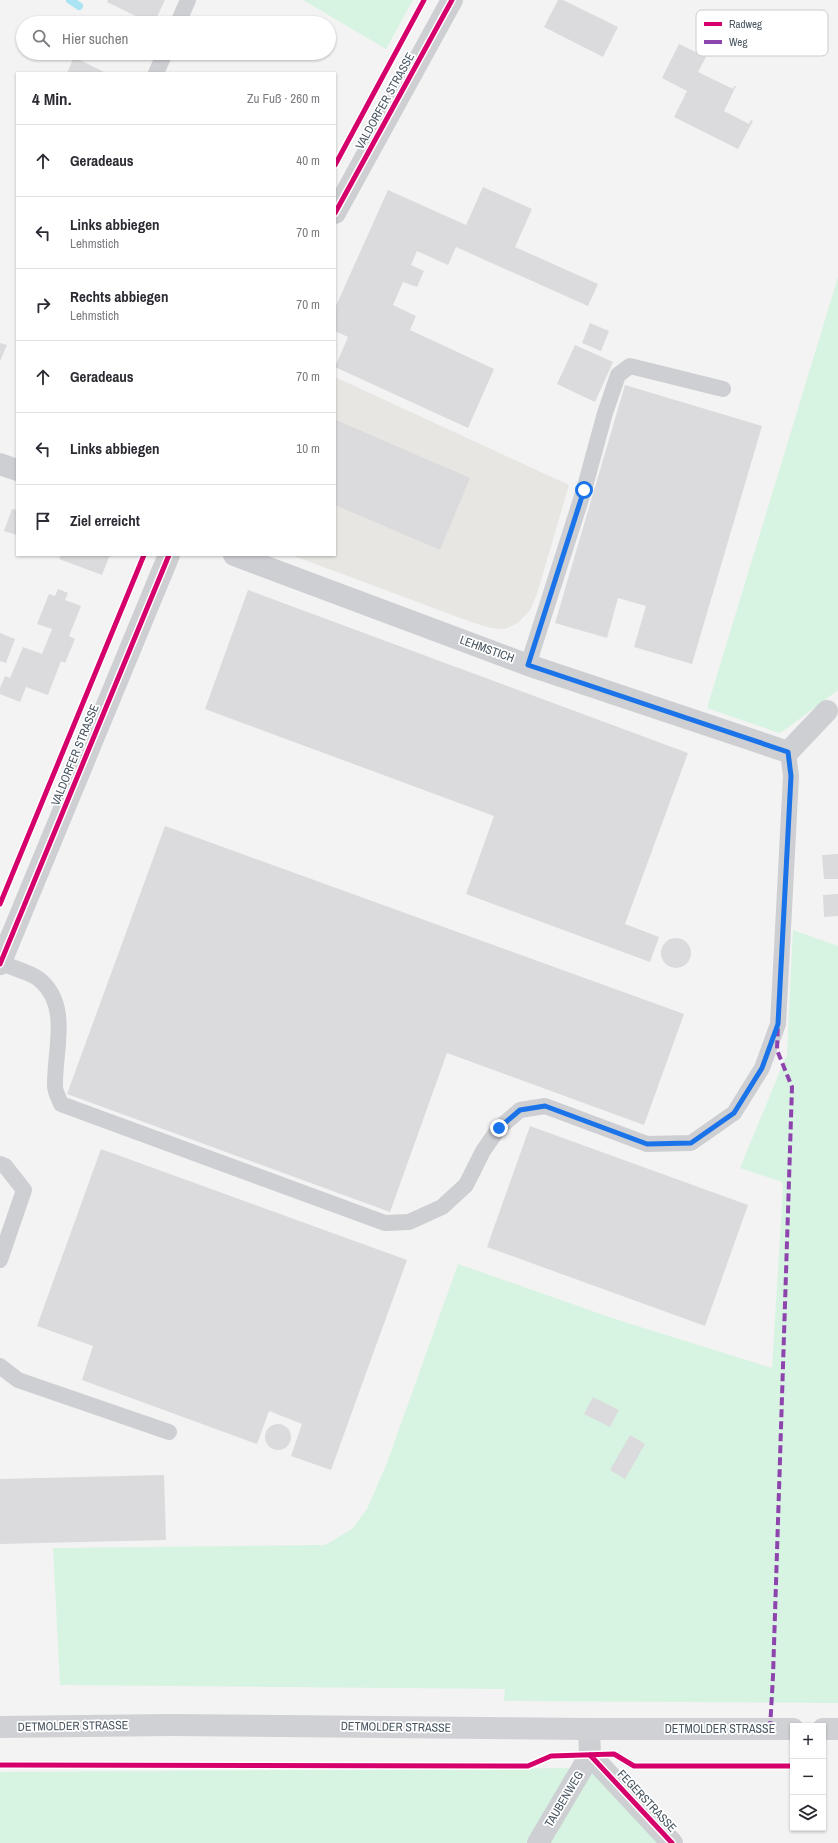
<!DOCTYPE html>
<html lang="de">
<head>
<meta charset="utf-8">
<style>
	body { margin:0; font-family:"Archivo Narrow",sans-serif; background:#f2f2f3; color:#2b2b33 }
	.controls { position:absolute; right:12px; bottom:12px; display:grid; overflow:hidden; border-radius:0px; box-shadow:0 1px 3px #0004 }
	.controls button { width:36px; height:36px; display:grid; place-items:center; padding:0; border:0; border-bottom:1px solid #e1e1e2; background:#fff; color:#2b2b33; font:20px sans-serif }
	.stop { position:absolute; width:12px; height:12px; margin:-9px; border:3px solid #1a73e8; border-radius:50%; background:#fff }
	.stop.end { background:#1a73e8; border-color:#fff; box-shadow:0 1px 4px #0008 }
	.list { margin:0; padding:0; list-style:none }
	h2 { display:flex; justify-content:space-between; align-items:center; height:52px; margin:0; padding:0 16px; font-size:17px }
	h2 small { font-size:13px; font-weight:400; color:#7c7c81 }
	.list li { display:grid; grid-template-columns:26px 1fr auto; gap:12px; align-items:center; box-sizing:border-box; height:72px; padding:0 16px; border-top:1px solid #e1e1e2 }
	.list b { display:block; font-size:15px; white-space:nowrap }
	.list p { margin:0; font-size:13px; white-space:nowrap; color:#7c7c81 }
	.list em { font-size:13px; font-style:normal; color:#7c7c81 }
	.icon { flex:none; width:22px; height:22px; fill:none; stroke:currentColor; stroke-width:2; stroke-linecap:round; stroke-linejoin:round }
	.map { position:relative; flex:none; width:838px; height:1843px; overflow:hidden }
	.search { position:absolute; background:#fff; box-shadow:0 1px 3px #0004; left:16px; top:16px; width:320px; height:44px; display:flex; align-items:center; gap:10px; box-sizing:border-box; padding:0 14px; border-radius:22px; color:#7c7c81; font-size:15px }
	.panel { position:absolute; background:#fff; box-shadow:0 1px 3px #0004; left:16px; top:72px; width:320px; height:484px; border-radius:0px }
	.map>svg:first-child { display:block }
</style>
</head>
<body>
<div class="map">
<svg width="838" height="1843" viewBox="0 0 838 1843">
	<rect width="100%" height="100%" fill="#f4f3f3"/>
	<path fill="#e7e6e2" d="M335,377L569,485L537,594L530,610L518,623L505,629L491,628L474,623L291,555H335Z"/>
	<path fill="#d7f3e1" d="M303,0H413L386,49Z
		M838,277V690L786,729L779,733L707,708Z
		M793,930L838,946V1703L504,1701L505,1689L60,1685L53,1548L325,1545L352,1529L367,1509L387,1463L458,1264L615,1319L772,1368L783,1187L782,1182L740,1168L787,1054Z
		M588,1768L660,1843H0V1772Z"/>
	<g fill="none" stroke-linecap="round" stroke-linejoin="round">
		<path stroke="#aae4f2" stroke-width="8" d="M70,0L79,6"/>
	</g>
	<path fill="#dbdbdd" d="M108,0H165L154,23H150L107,2Z
		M558,0H563L618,27L603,57L544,27Z
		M679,44L706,57L698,72L733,89L734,86H736L724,111L749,124L751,120L753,121L738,149L674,117L687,91L662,78Z
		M74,57L106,73H67Z
		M483,187L532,209L515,247L598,284L588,306L456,247L448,265L417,251L411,265L424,271L417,287L403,282L393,305L416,316L410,330L494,369L468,428L335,367L348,337L335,331V308L388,190L466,225Z
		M590,323L609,331L601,351L582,343Z
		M0,343L7,345L0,361Z
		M575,345L613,362L595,402L557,384Z
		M625,385L762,426L692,664L634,647L646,606L618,598L607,638L555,623Z
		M336,420L470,478L440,550L335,505Z
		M12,509L17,510V535L4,531Z
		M61,555H116L109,557L102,575L59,559Z
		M58,589L68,593L65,600L81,606L69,636L75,639L65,663L61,661L48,695L26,687L20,702L0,694V688L5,676L10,678L23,647L42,654L52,629L37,624L49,594L55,596Z
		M248,590L688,753L625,924L659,937L650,962L466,894L494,816L205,709Z
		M0,633L15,639L6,663L0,661Z
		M165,826L684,1014L644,1125L447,1053L390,1212L67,1094Z
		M838,854V879H824L822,855Z
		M838,894V916L824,917L823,895Z
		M661 953a15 15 0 1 1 30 0a15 15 0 1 1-30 0Z
		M530,1126L748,1205L705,1326L487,1247Z
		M101,1149L407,1260L331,1470L291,1456L302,1424L269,1411L257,1444L82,1380L93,1346L37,1326Z
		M593,1397L619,1410L610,1427L584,1414Z
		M265 1437a13 13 0 1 1 26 0a13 13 0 1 1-26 0Z
		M630,1435L645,1444L625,1479L610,1470Z
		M164,1475L166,1540L0,1544V1479Z"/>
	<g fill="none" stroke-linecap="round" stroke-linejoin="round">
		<path stroke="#cdcfd2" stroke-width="16" d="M178,23L188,0
			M156,73L165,53
			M528,665L584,490L605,413L618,375L630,366L723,389
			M0,963C11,967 32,973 40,980C71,1006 54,1052 55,1086C55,1092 59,1098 61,1104L385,1223L409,1222L442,1207L466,1185L483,1151L499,1128L520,1110L545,1106L647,1144L691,1143L734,1113L762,1068L778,1024L791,776L788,752
			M0,1164L5,1166L24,1190L0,1260
			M0,1366L18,1380L169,1432"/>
		<path stroke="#cdcfd2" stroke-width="22" d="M0,464L17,470
			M234,555L528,665L788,752L827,711
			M589,1729L590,1755L672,1843
			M538,1843L590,1755"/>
		<path stroke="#cdcfd2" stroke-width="22" d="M335,213L452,0
			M0,964L169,555"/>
		<path stroke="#cfd1d4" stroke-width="22" d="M0,1727L171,1725L589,1729H793
			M823,1729H838"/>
		<path stroke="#8e44ad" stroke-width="4" stroke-dasharray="8 4" stroke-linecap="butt" d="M770,1729L773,1676L792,1087L777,1050L778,1024"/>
		<defs>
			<path id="cycleway" d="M335,165L424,0
				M335,213L452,0
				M0,904L144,555
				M0,964L169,555
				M590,1755L672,1843
				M0,1765L528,1766L551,1756L614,1754L634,1766H793"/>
		</defs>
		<use href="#cycleway" stroke="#fff" stroke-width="8"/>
		<use href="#cycleway" stroke="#d6006c" stroke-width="5"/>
	</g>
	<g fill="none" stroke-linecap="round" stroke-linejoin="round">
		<path stroke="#1a73e8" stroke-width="5" d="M499,1128L520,1110L545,1106L647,1144L691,1143L734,1113L762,1068L778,1024L791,776L788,752L528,665L584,490"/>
	</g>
	<g text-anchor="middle" stroke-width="3.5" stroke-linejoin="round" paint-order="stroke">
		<g font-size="12" fill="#495661" stroke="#fff">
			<text transform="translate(385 101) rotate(-61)" y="4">VALDORFER STRASSE</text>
			<text transform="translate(487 649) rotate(20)" y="4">LEHMSTICH</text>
			<text transform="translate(75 755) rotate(-68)" y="4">VALDORFER STRASSE</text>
			<text transform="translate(73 1726) rotate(-1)" y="4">DETMOLDER STRASSE</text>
			<text transform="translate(396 1727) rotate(1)" y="4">DETMOLDER STRASSE</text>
			<text x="720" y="1733">DETMOLDER STRASSE</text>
			<text transform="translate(564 1799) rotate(-59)" y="4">TAUBENWEG</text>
			<text transform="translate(647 1801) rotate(47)" y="4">FEGERSTRASSE</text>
		</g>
	</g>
	<rect x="696" y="10" width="132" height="46" rx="6" fill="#fff" stroke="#c8ccd0" stroke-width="1"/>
	<rect x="704" y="22" width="18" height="4" fill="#d6006c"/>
	<rect x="704" y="40" width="18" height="4" fill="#8e44ad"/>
	<g font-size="11" fill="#495661">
		<text x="729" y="28">Radweg</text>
		<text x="729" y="46">Weg</text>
	</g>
</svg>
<div class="controls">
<button>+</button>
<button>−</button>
<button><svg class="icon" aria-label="layers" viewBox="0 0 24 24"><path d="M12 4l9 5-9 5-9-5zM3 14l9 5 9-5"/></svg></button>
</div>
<div class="stop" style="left:584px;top:490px"></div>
<div class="stop end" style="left:499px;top:1128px"></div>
<div class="search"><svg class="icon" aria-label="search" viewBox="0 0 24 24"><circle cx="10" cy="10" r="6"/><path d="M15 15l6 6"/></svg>Hier suchen</div>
<section class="panel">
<h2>4 Min.<small>Zu Fuß · 260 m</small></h2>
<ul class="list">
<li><svg class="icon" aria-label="ahead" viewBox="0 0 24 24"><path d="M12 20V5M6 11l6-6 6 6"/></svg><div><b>Geradeaus</b></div><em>40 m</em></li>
<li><svg class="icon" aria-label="left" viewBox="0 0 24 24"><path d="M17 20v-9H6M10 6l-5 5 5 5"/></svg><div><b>Links abbiegen</b><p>Lehmstich</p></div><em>70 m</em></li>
<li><svg class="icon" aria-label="right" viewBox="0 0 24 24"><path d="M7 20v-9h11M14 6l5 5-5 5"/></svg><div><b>Rechts abbiegen</b><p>Lehmstich</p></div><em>70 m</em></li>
<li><svg class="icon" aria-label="ahead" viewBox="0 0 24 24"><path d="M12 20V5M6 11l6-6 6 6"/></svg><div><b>Geradeaus</b></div><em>70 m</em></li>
<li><svg class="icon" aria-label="left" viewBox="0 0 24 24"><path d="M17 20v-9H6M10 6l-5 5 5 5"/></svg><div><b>Links abbiegen</b></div><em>10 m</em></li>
<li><svg class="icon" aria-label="arrive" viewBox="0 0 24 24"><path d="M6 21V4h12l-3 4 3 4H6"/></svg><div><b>Ziel erreicht</b></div></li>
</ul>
</section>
</div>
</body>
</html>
